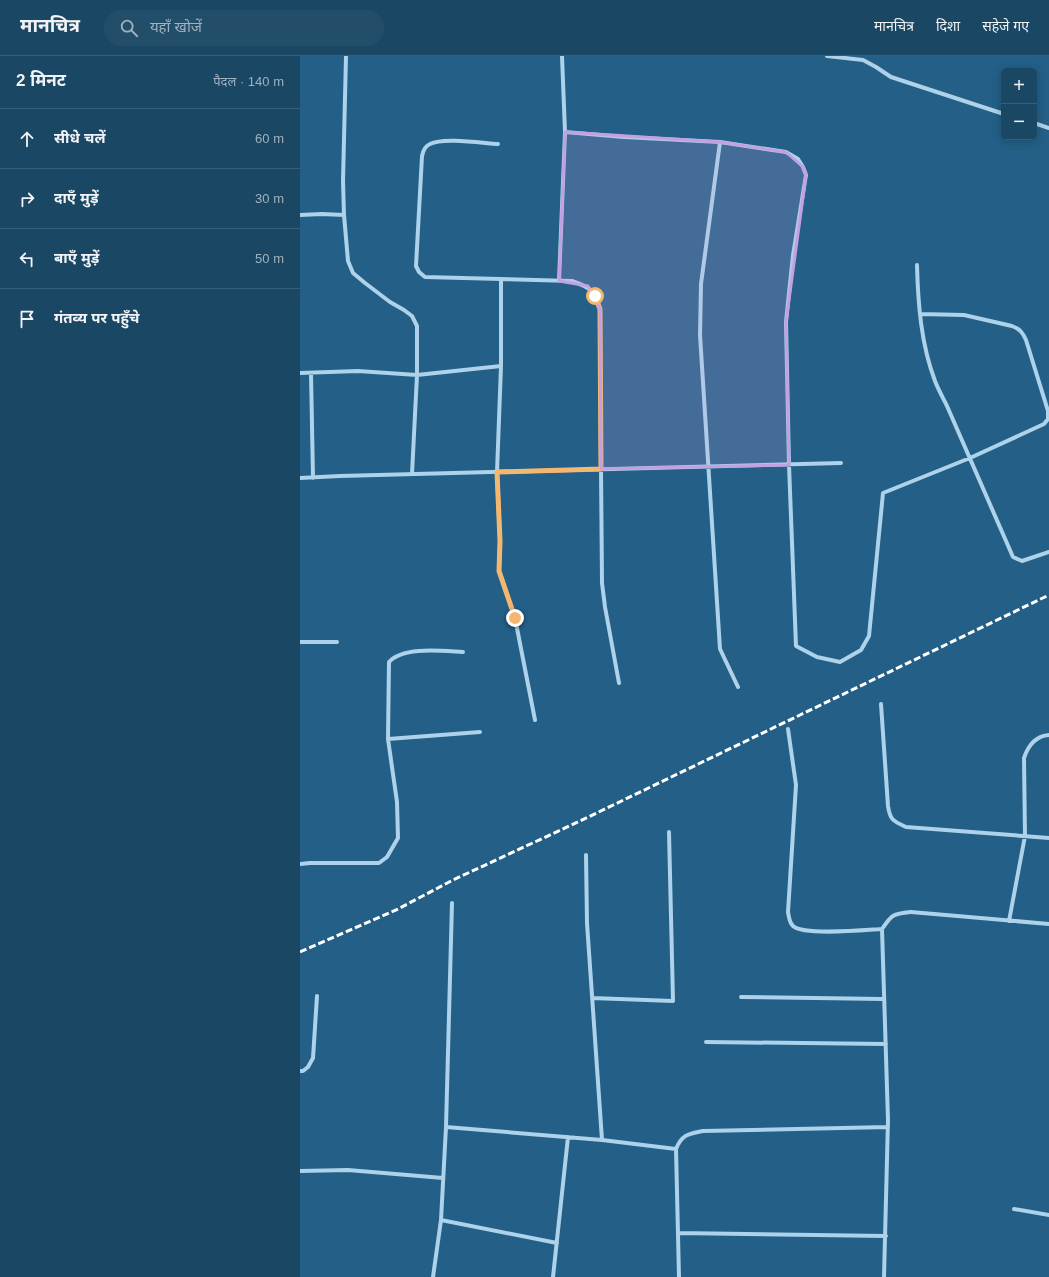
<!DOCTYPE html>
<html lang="hi">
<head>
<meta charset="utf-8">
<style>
	body { margin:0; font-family:Arial,"Noto Sans Devanagari",sans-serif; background:#234e6a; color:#f1f3f6 }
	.controls { position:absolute; right:12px; top:12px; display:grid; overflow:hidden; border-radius:6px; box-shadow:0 2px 10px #0003 }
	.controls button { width:36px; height:36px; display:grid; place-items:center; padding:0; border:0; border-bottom:1px solid #385f78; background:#1a4764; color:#f1f3f6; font:20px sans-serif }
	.stop { position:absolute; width:12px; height:12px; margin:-9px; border:3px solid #f4b770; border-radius:50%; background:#fff }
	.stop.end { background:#f4b770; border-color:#fff; box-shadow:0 1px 4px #0008 }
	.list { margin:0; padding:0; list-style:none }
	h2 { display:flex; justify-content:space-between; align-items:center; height:52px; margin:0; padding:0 16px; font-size:17px }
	h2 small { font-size:13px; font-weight:400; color:#9fb2bf }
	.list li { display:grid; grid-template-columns:26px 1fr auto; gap:12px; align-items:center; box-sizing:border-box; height:60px; padding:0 16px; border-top:1px solid #385f78 }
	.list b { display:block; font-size:15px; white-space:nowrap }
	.list em { font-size:13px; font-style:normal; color:#9fb2bf }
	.icon { flex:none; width:22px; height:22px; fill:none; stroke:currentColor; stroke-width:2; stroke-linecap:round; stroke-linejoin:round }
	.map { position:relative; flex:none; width:749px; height:1221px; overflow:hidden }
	header { display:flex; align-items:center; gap:24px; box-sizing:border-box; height:56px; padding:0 20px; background:#1a4764; border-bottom:1px solid #385f78 }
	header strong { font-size:19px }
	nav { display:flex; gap:22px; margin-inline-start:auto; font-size:14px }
	.search { width:280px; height:36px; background:#234e6a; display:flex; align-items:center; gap:10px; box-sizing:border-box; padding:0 14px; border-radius:22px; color:#9fb2bf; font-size:15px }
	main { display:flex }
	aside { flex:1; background:#1a4764 }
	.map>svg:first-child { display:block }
</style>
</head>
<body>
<header>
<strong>मानचित्र</strong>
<div class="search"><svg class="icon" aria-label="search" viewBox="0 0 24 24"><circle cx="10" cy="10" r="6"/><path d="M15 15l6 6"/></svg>यहाँ खोजें</div>
<nav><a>मानचित्र</a><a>दिशा</a><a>सहेजे गए</a></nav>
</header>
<main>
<aside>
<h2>2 मिनट<small>पैदल · 140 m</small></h2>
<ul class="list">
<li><svg class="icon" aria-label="ahead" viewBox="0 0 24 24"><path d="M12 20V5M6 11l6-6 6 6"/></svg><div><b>सीधे चलें</b></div><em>60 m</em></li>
<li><svg class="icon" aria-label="right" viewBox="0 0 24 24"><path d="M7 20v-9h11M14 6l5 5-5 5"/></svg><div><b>दाएँ मुड़ें</b></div><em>30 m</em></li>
<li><svg class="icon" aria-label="left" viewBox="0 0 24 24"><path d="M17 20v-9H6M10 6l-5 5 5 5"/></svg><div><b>बाएँ मुड़ें</b></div><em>50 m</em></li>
<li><svg class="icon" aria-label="arrive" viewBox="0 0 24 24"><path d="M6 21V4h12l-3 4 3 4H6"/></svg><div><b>गंतव्य पर पहुँचे</b></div></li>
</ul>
</aside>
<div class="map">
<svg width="749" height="1221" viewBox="0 0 749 1221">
	<rect width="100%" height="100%" fill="#235f86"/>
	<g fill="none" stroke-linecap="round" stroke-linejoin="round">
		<path stroke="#add2e9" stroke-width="4" d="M527,0L563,4L576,11L591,21L704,58
			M734,67L749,72
			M265,76L324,81L420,86L486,96L498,103L503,111L506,119L493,199L486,266L489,409L496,590L517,601L540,606L561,594L569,580L583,437L670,402L744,368L748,363V355L726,284C723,277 720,273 712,270L664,259L620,258
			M420,86L401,228L400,279L420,593L438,631
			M198,88C182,87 143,81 130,88C125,90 123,95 122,100L116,210L119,216L125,221L272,225C292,232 293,234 300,253L301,413L302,527L305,551L319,627
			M0,159L22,158L44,159L43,125L46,0
			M44,159L48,205L53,217L65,227L90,246L104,254L112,260L117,270V319L112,418
			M617,209C618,248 621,288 635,325C638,333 643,342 647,350L713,501L722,505L749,496
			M201,223V310L197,416L200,485L199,515L215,562L235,664
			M259,225L265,76L262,0
			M0,317L58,315L117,319L201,310
			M11,317L13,422
			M0,422L40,420L541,407
			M0,586H37
			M581,648L588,750C590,764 593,765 606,771L749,782
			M488,673L496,729L488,856C489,861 489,866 493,870C504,880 565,874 582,873
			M88,683L180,676
			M286,799L287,867L302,1084
			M0,808L10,807H79L87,801L98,782L97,746L88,683L89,606C103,590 143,595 163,596
			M709,865L725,780L724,702C728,690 735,680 749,679
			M441,941L583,943
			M292,942L373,945L369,776
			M406,986L586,988
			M0,1015H3L8,1011L13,1002L17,940
			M146,1071L302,1084L376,1093L379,1221
			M376,1093C382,1078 389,1078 403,1075L588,1071
			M0,1115L48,1114L143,1122
			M714,1153L749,1159
			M141,1164L257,1187
			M378,1177L586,1180
			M133,1221L141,1164L146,1071L152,847
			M253,1221L268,1081
			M584,1221L588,1064L582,873C592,858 593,858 611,856L749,868"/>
		<path stroke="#fff" stroke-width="3" stroke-dasharray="7 3" stroke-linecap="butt" d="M0,896L98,853L153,824L280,765L749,539"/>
	</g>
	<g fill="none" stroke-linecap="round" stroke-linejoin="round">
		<path stroke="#f4b770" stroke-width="5" d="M215,562L199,515L200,485L197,416L301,413L300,253L295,240"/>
	</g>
	<path fill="#c4a0e2" fill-opacity="0.2" stroke="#c4a0e2" stroke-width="3" stroke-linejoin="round" d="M265,76L420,86L486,96L503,111L506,119L486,266L489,409L301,413L300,253L288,230L259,225Z"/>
</svg>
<div class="controls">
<button>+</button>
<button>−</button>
</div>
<div class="stop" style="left:295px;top:240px"></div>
<div class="stop end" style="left:215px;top:562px"></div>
</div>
</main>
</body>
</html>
